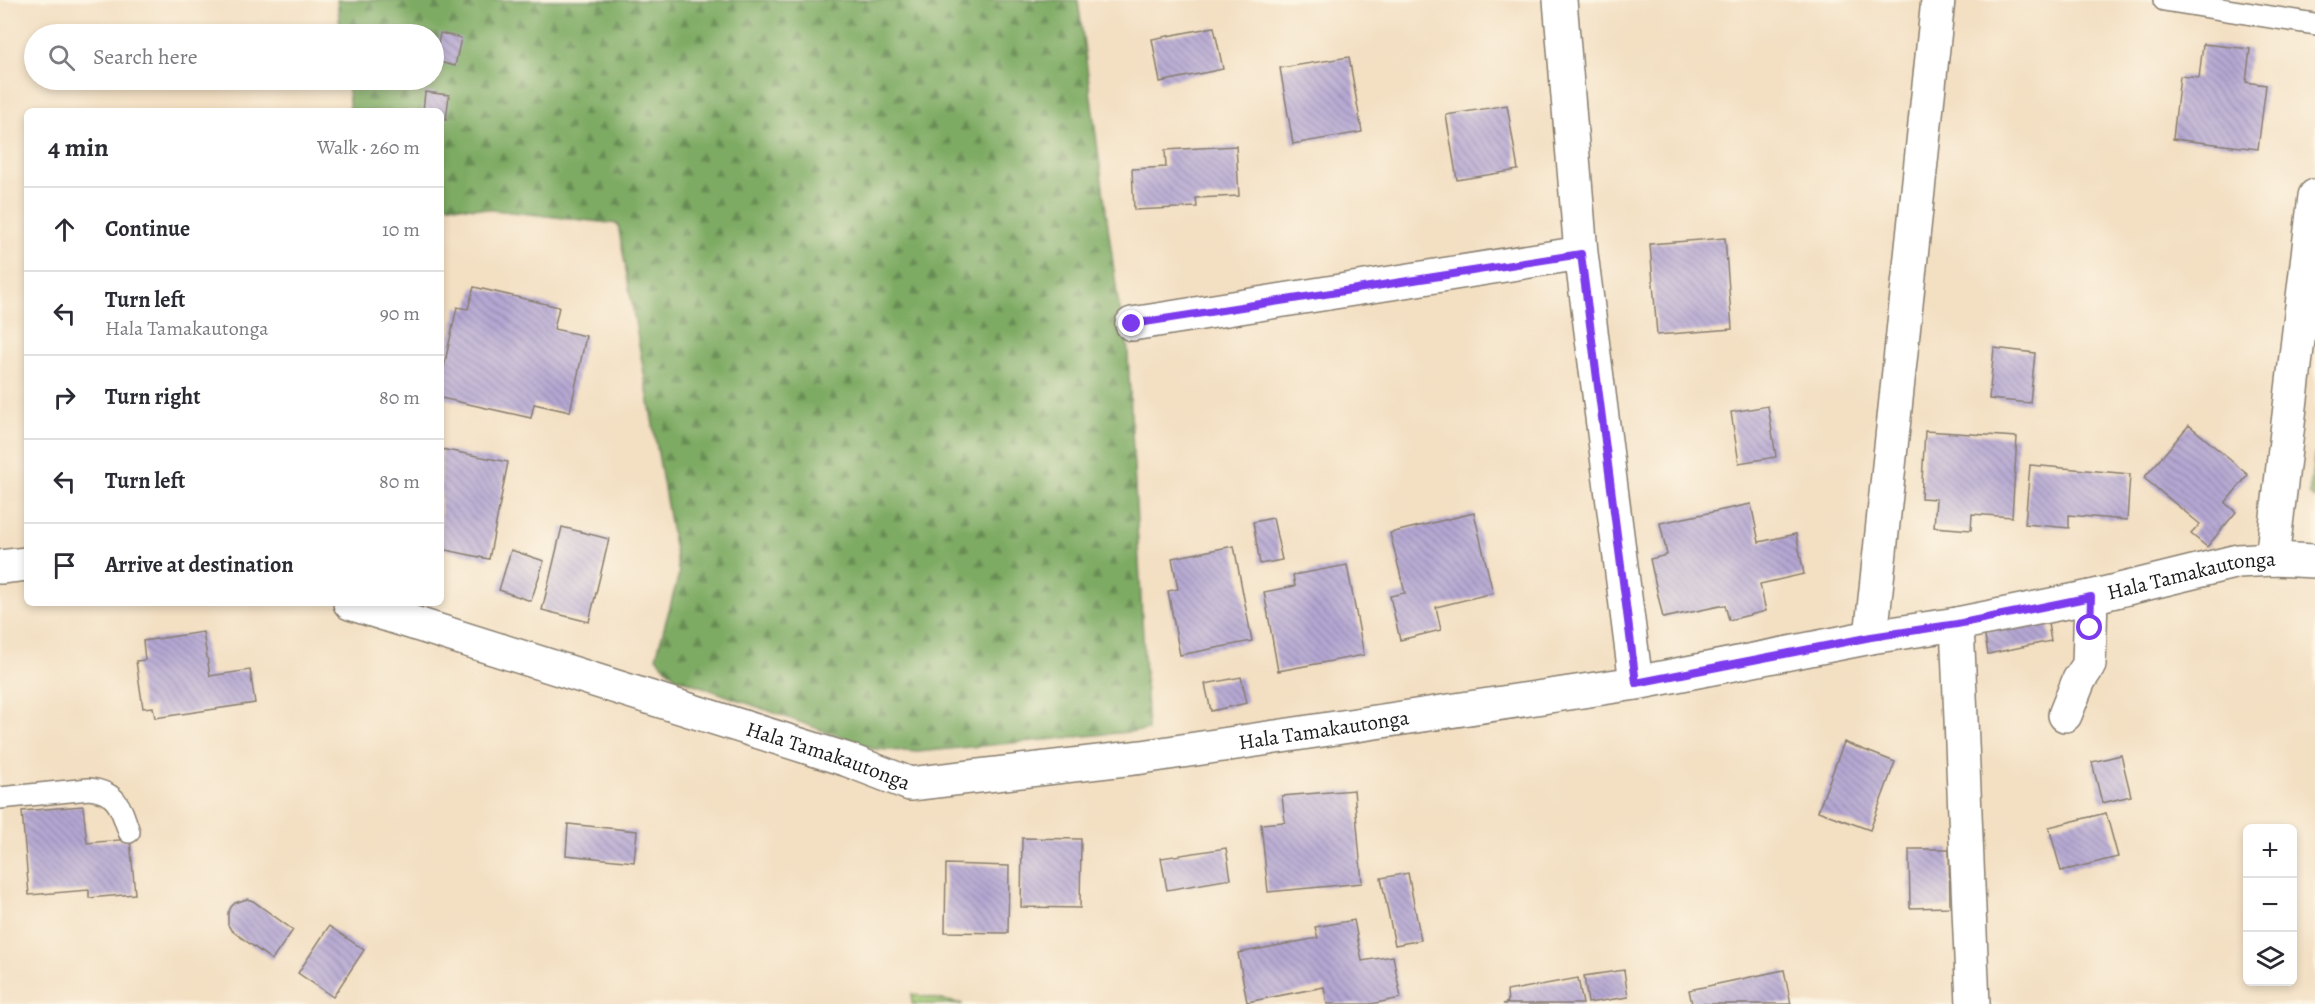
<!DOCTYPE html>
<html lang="en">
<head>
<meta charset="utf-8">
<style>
	body { margin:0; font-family:Alegreya,serif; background:#f7f7f7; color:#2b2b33 }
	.controls { position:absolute; right:18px; bottom:18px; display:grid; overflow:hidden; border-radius:9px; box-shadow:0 3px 9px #0003 }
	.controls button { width:54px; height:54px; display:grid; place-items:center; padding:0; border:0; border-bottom:2px solid #e1e1e2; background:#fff; color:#2b2b33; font:30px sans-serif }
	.stop { position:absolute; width:18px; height:18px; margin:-14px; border:4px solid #7c3aed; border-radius:50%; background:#fff }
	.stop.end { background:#7c3aed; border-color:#fff; box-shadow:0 2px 6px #0008 }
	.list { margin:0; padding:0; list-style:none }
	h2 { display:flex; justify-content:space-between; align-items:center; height:78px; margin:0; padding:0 24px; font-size:26px }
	h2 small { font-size:20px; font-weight:400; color:#7c7c81 }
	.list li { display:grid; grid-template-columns:39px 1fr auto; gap:18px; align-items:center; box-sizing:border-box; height:84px; padding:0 24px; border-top:2px solid #e1e1e2 }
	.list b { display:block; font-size:22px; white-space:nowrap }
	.list p { margin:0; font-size:20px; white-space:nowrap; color:#7c7c81 }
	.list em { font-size:20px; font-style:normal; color:#7c7c81 }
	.icon { flex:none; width:33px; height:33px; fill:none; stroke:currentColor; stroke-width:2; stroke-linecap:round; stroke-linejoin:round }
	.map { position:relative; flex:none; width:2315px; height:1004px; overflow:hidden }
	.search { position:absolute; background:#fff; box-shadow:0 3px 9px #0003; left:24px; top:24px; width:420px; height:66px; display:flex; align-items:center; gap:15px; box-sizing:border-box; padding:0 21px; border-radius:33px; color:#7c7c81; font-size:22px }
	.panel { position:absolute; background:#fff; box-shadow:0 3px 9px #0003; left:24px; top:108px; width:420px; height:498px; border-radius:9px }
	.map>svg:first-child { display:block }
</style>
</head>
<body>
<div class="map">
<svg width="2315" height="1004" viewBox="0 0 2315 1004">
	<defs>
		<pattern id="grass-tufts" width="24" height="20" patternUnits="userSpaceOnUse" patternTransform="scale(1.5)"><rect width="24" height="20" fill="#9ec672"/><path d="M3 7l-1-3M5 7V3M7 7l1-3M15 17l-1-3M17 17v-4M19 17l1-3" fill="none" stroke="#88aa62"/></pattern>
		<pattern id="forest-firs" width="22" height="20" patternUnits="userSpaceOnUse" patternTransform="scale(1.5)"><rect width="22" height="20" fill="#7eab64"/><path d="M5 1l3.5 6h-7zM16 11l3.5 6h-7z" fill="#668a52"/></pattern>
		<pattern id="building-back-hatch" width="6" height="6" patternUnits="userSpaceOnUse" patternTransform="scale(1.5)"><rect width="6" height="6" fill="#b5a7d3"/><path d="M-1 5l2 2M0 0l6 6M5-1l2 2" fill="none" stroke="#9287aa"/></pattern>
	</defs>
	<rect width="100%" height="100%" fill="#fcf5e5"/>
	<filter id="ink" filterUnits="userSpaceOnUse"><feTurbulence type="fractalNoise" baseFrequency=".0167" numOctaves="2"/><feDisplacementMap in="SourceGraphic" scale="12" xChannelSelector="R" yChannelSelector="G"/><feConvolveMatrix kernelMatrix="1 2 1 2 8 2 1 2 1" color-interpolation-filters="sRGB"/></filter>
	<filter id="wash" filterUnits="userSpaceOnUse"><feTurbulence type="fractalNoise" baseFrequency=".008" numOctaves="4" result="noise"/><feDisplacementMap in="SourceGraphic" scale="24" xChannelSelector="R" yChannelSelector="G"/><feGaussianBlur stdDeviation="1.35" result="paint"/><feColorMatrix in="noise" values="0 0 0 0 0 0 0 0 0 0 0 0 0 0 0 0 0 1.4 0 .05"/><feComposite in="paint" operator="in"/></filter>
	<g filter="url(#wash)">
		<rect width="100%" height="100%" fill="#f3dfc2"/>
		<path fill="url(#grass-tufts)" stroke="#5d7147" stroke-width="1.5" d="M912,994L963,1004H912Z"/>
		<path fill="url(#forest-firs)" stroke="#4d6440" stroke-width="1.5" d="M337,0H1078L1118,301L1127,337L1148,730L918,752L874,749L675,677L656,657L679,574L618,224L441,204V111H350L347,80H434V34H341Z
			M2315,453V499L2309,495Z"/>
		<g id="blocks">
			<path fill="url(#building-back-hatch)" d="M1214,27L1223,69L1160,82L1152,39Z
				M440,33L461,38L455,66L435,61Z
				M2203,44L2250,49L2246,82L2266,85L2258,149L2173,139L2180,76L2199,78Z
				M1349,57L1362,132L1293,144L1280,68Z
				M425,92L449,95L446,120L441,119V111H423Z
				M1507,105L1518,170L1457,180L1446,115Z
				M1236,146L1239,196L1196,198L1197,207L1134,210L1132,169L1166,167L1165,150Z
				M1725,238L1732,329L1657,335L1650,244Z
				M474,287L559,307L554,329L586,336L570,412L534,404L531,418L441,398V380L457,307L468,309Z
				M1994,348L2035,353L2030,403L1989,399Z
				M1768,406L1776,457L1739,463L1731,412Z
				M2189,425L2248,475L2225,503L2236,512L2207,547L2191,534L2200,524L2144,478Z
				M1925,431L2017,437L2012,517L1972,514L1971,530L1934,527L1936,499L1921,498Z
				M441,449L508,462L489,559L441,549Z
				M2030,465L2130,474L2127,520L2069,515V528L2025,524Z
				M1751,504L1759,542L1796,534L1804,574L1760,584L1766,611L1729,620L1725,605L1663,618L1650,559L1667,555L1660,523Z
				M1474,513L1493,593L1436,607L1441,630L1400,640L1390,596L1405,593L1390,533Z
				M1273,518L1282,560L1260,564L1253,522Z
				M562,527L609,539L589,622L542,610Z
				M1234,546L1252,641L1180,655L1168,591L1178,589L1172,558Z
				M511,550L544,561L531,601L499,590Z
				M1347,565L1364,655L1278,671L1264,592L1295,586L1293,575Z
				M2047,618L2051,641L1988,654L1984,631Z
				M203,632L210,676L250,670L255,703L155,718L153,707L143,708L136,661L145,660L143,641Z
				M1241,677L1247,703L1211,711L1205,684Z
				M1844,742L1895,762L1870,830L1818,811Z
				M2121,755L2131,796L2102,803L2092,762Z
				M1354,790L1362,883L1268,892L1261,824L1285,822L1282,796Z
				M83,806L87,843L130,839L135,894L89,898V890L29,895L22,811Z
				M2106,813L2118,857L2061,871L2049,827Z
				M568,824L637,831L634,862L566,855Z
				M1022,838L1081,839L1080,908L1021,907Z
				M1226,848L1231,879L1167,890L1161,858Z
				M1909,849H1949L1950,907L1910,908Z
				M946,864L1009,866L1008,933L945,932Z
				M1408,873L1421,940L1395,945L1381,878Z
				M247,899L253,901L293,930L272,960L231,930L228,925V913L231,907L235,903Z
				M1354,920L1362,961L1393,956L1401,998L1371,1004H1327L1324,987L1247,1002L1238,953L1318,938L1315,927Z
				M329,926L364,950L333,997L298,973Z
				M1624,970L1628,997L1588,1003L1584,976Z
				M1784,970L1791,1004H1692L1689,990Z
				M1578,978L1583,1004H1503L1508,1002L1507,991Z"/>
		</g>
	</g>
	<g filter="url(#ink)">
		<use href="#blocks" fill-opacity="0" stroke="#887e6f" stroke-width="1.5"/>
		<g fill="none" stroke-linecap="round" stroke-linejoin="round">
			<defs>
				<path id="service" d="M2164,0L2315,24
					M0,798L89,789C118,792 121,808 129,832"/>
				<path id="minor" d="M1560,0L1581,253L1636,683
					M1132,324L1581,253
					M2272,559L2315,196
					M1957,624L1973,1004
					M1871,637L1938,0
					M2065,715L2079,680L2089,665L2091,597"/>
				<g id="tertiary">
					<path d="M0,567L27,564"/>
					<path id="s1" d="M350,603L848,760L910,784L1142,757L1636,683L1871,637L1957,624L2091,597L2238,561L2272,559L2315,561"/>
				</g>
			</defs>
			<use href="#service" stroke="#887e6f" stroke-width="24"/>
			<use href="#minor" stroke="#887e6f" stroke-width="36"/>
			<use href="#tertiary" stroke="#887e6f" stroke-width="36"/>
			<use href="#service" stroke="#fff" stroke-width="21"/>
			<use href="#minor" stroke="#fff" stroke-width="33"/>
			<use href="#tertiary" stroke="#fff" stroke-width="33"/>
		</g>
	</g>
	<g fill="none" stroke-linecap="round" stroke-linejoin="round" filter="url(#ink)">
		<path stroke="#7c3aed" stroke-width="8" d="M1132,324L1581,254L1636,683L1871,637L1957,624L2091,597L2090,628"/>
	</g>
	<g text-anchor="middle" stroke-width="5" stroke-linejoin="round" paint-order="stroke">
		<g font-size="21" fill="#1c1c1c" stroke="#fcf5e5">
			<text dy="7" stroke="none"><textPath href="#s1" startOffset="1888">Hala Tamakautonga</textPath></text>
			<text dy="7" stroke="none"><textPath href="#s1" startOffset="1006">Hala Tamakautonga</textPath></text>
			<text dy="7" stroke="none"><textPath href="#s1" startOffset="502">Hala Tamakautonga</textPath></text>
		</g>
	</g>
</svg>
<div class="controls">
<button>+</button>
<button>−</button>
<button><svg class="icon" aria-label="layers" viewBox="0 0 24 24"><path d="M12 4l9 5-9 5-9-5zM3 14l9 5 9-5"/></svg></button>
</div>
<div class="stop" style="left:2090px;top:628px"></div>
<div class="stop end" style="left:1132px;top:324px"></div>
<div class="search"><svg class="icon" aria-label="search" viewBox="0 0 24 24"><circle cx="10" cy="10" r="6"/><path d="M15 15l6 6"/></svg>Search here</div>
<section class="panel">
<h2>4 min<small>Walk · 260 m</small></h2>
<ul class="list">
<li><svg class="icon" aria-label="ahead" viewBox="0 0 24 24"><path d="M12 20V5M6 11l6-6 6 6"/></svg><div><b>Continue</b></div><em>10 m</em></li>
<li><svg class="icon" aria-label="left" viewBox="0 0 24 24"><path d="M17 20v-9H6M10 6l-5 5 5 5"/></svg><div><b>Turn left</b><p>Hala Tamakautonga</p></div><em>90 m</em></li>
<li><svg class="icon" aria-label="right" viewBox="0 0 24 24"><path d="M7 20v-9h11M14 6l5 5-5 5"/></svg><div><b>Turn right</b></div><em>80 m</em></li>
<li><svg class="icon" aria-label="left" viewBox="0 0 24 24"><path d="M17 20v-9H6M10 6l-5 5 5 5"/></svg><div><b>Turn left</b></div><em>80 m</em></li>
<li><svg class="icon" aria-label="arrive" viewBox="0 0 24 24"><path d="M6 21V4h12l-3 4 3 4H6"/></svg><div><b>Arrive at destination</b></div></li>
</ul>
</section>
</div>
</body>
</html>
